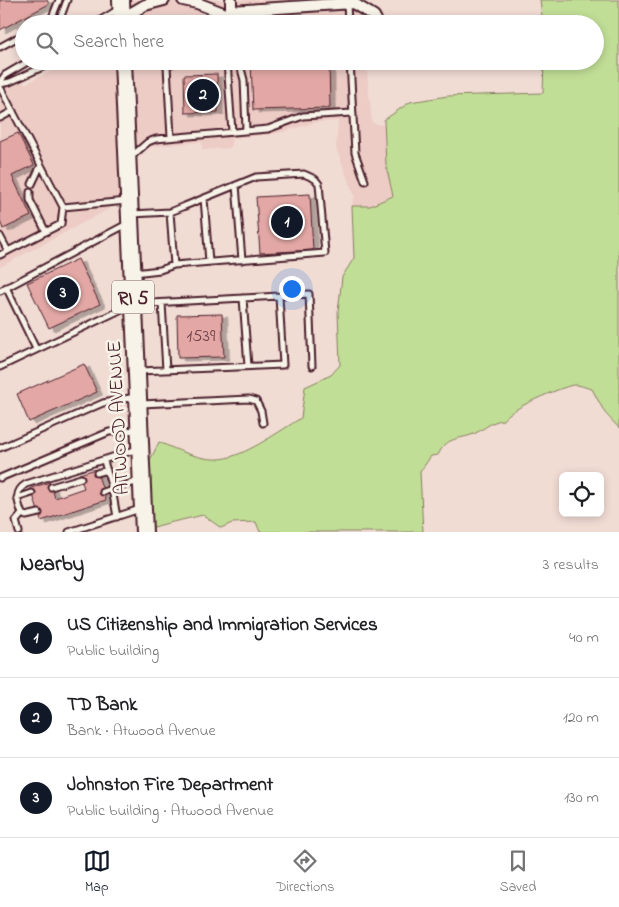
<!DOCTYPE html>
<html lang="en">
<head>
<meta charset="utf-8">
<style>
	body { margin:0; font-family:"Indie Flower",sans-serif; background:#f2f2f2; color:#202124 }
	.controls { position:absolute; right:15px; bottom:15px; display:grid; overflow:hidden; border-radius:8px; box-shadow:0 2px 8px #0003 }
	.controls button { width:45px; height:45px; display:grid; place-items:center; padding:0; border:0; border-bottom:1px solid #e0e0e0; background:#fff; color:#202124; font:25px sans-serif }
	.you { position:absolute; left:291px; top:288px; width:18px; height:18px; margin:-12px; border:4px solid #fff; border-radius:50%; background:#1a73e8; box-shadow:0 0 0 8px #1a73e833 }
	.badge { display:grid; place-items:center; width:32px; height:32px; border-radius:50%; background:#111827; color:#fff; font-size:16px; font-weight:700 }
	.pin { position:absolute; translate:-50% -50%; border:2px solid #fff; box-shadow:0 1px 5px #0006 }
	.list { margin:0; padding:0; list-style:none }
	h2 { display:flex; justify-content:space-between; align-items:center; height:65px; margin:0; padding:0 20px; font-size:21px }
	h2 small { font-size:16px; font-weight:400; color:#757577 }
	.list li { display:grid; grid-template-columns:32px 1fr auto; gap:15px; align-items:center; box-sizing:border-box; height:80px; padding:0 20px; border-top:1px solid #e0e0e0 }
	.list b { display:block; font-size:19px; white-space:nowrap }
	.list p { margin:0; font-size:16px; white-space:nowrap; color:#757577 }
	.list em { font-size:16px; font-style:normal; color:#757577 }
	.icon { flex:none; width:28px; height:28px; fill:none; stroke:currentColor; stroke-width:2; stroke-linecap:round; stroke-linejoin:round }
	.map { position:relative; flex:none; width:619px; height:532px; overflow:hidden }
	.search { position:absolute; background:#fff; box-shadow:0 2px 8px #0003; left:15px; right:15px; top:15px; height:55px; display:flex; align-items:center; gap:12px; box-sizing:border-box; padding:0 18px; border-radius:28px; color:#757577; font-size:19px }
	.sheet { height:305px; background:#fff }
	nav { display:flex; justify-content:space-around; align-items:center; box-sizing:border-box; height:70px; border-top:1px solid #e0e0e0; background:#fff; font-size:14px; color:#757577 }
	nav a { display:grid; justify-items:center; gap:2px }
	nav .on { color:#111827 }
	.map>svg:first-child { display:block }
</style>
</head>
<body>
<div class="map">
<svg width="619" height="532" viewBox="0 0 619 532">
	<defs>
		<filter id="shadow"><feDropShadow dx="5.5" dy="3" stdDeviation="0" flood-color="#0004"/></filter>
	</defs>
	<rect width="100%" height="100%" fill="#f1dcd4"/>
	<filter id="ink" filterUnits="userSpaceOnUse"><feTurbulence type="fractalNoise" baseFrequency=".02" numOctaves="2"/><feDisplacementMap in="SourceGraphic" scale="10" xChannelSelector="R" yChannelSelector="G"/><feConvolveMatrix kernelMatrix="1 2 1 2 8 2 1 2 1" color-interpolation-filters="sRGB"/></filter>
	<g filter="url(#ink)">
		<path fill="#edccc6" d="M122,0H362L357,14L371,22L370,24H123Z
			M70,61H366L372,123L384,125L386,165L393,196L370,206H352L353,198H355L336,148L338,121L317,122L275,134L232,138L230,148L202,150V142H199L128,149L130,198L0,267V87L14,82L27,83Z"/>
		<path fill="#c1de96" stroke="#867e60" d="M540,0H619V428L605,413L592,389C586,388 579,384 573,385C559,388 511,408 503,420C490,421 483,431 471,435C456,440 447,437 438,455L431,456L420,472L423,532H260L256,522L232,523L221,528L203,515C183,520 164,523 145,530L142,477L159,442C177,450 206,463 226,458C249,453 280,431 301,418L305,387L331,375L340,365L338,312L342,277L354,258L352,206H370L393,196L386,165L384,120L410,102L448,96L543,93L544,61H595V24H543Z"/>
		<path fill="#e3a8a5" stroke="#4a1f2b" filter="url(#shadow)" d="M0,0H47L49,4L0,30Z
			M251,61H329L330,108L253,110Z
			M217,74L218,112L185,113L184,75Z
			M18,133L34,165L12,176L31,216L3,229L0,221V141Z
			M310,194L313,250L260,253L256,197Z
			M78,259L100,304L49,328L27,283Z
			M222,314L224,357L178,358L177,315Z
			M84,364L97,392L29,422L17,394Z
			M96,469L106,500L41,521L31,488L50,482L55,498L84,488L79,474Z"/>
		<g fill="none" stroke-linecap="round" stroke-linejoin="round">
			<defs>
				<path id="lane" d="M347,4L348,24
					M55,24L53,15L59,0
					M62,24L60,19L67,0
					M94,24L119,9
					M0,47L24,34
					M227,61L232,132
					M239,61L244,80L246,130
					M350,61L355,153L365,181
					M0,82L5,75L29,61
					M0,84L10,82L56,61
					M0,87L63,207L127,201
					M0,118L13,111
					M171,137L167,66L178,61
					M132,156L148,142L156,139L268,129L303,116L352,113
					M32,184L41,165
					M236,185L242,260
					M30,192V200L46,232
					M204,198L209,262
					M170,212L174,265
					M132,214L170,212L256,177L304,174L315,179L319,184L325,253L174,265L160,270L134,273
					M0,236L8,251
					M0,255L61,224L63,207
					M6,287L36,349
					M0,291L127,224
					M279,296L309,294L312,366
					M243,298L248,366
					M162,303L166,370
					M0,367L133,304L279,296L283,365L139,371
					M141,404L249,399L256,401L261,411L263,423
					M0,448L103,403L135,397
					M97,473L107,470
					M0,478L109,432L138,430
					M51,487L81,478
					M103,492L112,489L104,461
					M17,498L32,493
					M22,514C18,502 13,492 26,484L138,449
					M22,514L26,516L39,513
					M117,517L112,489L139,481
					M19,532L16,521L22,514
					M69,532L140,509"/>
				<path id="street" d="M183,0L197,3L231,16V0
					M231,11L353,3L374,16L378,24
					M121,19L145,5L164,0"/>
				<path id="primary" d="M121,0L122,24
					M123,61L144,532"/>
			</defs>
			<use href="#lane" stroke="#4a1f2b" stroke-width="9"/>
			<use href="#street" stroke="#4a1f2b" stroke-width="14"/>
			<use href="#primary" stroke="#4a1f2b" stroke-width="20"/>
			<use href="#lane" stroke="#f7f3e8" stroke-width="5"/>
			<use href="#street" stroke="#f7f3e8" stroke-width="10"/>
			<use href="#primary" stroke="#f7f3e8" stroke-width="16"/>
		</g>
	</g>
	<g text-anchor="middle" stroke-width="5" stroke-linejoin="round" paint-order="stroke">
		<g font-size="18" fill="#70414a">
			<text x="201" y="341">1539</text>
		</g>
		<rect fill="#f7f3e8" stroke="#7e5f64" stroke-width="1" x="112" y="280.5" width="42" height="33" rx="4"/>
		<g font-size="19" font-weight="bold" fill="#4a1f2b">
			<text x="133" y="304">RI 5</text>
		</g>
		<g font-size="20" fill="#4a1f2b" stroke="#f7f3e8">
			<text transform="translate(117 418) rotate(-93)" y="7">ATWOOD AVENUE</text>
		</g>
	</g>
</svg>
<div class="controls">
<button><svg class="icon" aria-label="locate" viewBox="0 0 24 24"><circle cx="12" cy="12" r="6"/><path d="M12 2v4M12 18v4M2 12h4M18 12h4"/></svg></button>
</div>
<div class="you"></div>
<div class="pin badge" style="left:287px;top:222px">1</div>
<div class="pin badge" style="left:203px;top:95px">2</div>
<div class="pin badge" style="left:63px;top:293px">3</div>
<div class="search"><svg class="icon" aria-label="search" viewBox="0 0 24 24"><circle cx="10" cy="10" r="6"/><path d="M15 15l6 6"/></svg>Search here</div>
</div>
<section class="sheet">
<h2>Nearby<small>3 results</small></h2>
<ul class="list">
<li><span class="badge">1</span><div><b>US Citizenship and Immigration Services</b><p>Public building</p></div><em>40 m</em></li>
<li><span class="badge">2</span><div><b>TD Bank</b><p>Bank · Atwood Avenue</p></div><em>120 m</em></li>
<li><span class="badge">3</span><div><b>Johnston Fire Department</b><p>Public building · Atwood Avenue</p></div><em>130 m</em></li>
</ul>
</section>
<nav>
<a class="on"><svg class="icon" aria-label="map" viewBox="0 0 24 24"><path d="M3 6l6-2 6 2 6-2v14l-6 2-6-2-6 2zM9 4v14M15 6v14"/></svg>Map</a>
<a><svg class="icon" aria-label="directions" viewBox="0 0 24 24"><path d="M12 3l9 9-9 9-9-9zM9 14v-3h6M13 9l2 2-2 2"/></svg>Directions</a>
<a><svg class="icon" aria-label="saved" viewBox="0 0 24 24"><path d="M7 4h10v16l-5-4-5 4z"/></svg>Saved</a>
</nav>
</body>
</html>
